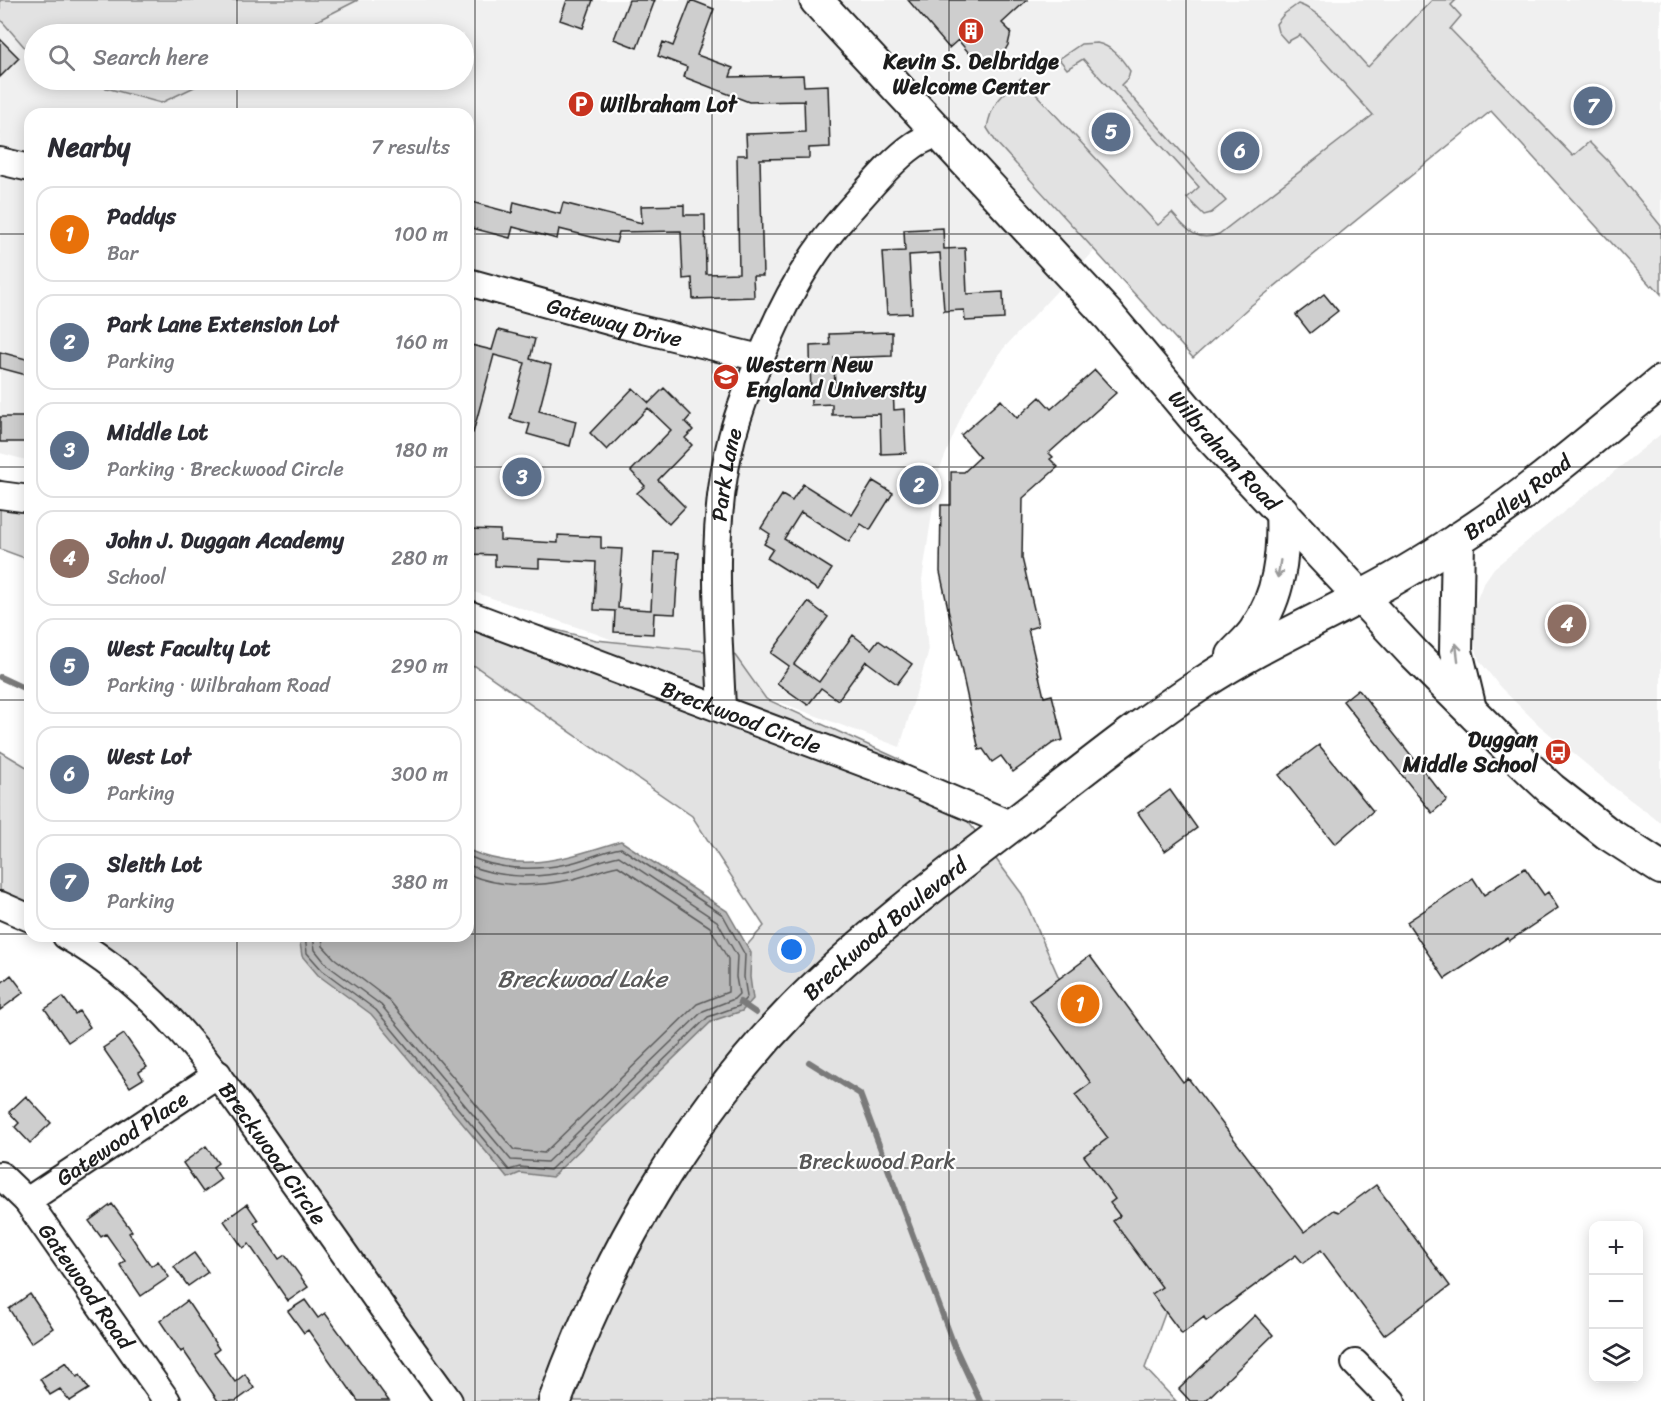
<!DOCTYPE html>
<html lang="en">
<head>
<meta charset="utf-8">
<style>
	body { margin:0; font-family:Sriracha,sans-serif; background:#f2f2f3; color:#2b2b33 }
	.controls { position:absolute; right:18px; bottom:18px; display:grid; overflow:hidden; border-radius:12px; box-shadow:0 3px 15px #0003 }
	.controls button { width:54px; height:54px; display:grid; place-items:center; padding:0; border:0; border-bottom:2px solid #e1e1e2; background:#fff; color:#2b2b33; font:30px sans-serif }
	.you { position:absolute; left:792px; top:950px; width:21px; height:21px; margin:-15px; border:4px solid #fff; border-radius:50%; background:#1a73e8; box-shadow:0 0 0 9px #1a73e833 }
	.badge { display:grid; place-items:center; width:39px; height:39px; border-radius:50%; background:#c8321e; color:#fff; font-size:20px; font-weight:700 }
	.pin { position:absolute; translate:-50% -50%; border:3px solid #fff; box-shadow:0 2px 6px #0006 }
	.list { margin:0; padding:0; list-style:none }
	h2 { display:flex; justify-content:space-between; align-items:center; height:78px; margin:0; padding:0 24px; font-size:26px }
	h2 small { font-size:20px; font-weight:400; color:#7c7c81 }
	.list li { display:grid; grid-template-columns:39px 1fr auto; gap:18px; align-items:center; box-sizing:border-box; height:96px; margin:0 12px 12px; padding:0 12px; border:2px solid #e1e1e2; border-radius:18px }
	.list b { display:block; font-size:22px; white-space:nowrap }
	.list p { margin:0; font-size:20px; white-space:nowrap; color:#7c7c81 }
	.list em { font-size:20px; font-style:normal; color:#7c7c81 }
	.icon { flex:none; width:33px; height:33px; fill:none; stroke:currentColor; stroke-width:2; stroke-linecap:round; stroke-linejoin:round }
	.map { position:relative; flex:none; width:1661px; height:1401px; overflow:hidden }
	.search { position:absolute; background:#fff; box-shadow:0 3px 15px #0003; left:24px; top:24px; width:450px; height:66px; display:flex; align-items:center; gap:15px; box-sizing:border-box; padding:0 21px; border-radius:33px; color:#7c7c81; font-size:22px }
	.panel { position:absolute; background:#fff; box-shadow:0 3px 15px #0003; left:24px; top:108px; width:450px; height:834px; border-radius:18px }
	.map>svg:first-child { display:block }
</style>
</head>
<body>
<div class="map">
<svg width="1661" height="1401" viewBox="0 0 1661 1401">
	<rect width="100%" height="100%" fill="#fff"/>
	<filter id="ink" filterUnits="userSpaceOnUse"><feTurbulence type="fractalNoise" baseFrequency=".0167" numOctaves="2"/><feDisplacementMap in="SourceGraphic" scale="12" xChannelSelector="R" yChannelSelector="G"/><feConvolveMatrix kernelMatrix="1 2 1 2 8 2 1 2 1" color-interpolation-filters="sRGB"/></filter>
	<g filter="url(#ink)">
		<path fill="#f0f0f0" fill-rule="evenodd" d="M0,0H1661V294L1460,72L1155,308L1097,248L1003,349L966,405L938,473L922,580L928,653L900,747L594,633L468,590V114H30V461L0,453ZM34,34H464V80H34Z
			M1661,434V823L1616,789L1540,726L1500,687L1479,660L1473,637L1472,612L1483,584L1494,568Z"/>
		<path fill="#e2e2e2" stroke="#7f7f7f" stroke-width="1.5" d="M0,0H358L291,34H34V58L0,19Z
			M1432,0H1456L1451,5L1461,16L1450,29L1573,156L1589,142L1608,161L1661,226V294L1653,285L1651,286L1491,111L1248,308L1193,358L996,142L987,128C992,101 1002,96 1021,78L1158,225L1172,213C1186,229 1196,243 1219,234L1373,115L1300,35L1287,42L1278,32L1276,24L1284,14L1298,4C1324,12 1349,47 1368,67Z
			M1097,43C1114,47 1121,58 1130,71L1128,78L1121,85L1226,201L1211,213L1204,215L1187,198L1199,187L1083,59L1067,69L1059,59L1081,44Z
			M77,80H209L161,103Z
			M0,480L30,494V560L0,549Z
			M468,608L596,640L734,654L766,699L899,759L961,812L1022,894L1184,1262L1145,1368L1176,1401H448L181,1015L91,936H291L537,1099L647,1059L764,926L692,816L475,666L468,665Z
			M0,751L30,769V912L0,905Z"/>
		<path fill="#b8b8b8" stroke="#7a7a7a" stroke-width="1.5" d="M621,841L727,911L751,953L750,977L753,999L742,1011L712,1021L552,1177L520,1173L508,1178L371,1014L318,975L302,956L299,936H468V850C524,874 566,858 621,841Z"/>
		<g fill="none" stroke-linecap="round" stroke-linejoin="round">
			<path stroke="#5a5a5a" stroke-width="1.5" d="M305,936L307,953L322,970L376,1010L509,1170L520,1167L550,1170L708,1017L739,1006L747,997L744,977L745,955L723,915L621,848C602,851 584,861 566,864C533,871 499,870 468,856
				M313,936L315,950L327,965L381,1005L511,1160L547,1162L703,1011L734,999L739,994L736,977L737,956L717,921L619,856C602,859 586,867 570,871C537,879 499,878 468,865
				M322,936L323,946L334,958L388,999L514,1150L544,1153L697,1004L728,992V959L710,927L618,866C601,869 585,877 569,880C535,887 500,888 468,874"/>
			<path stroke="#7a7a7a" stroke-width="6" d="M0,677L30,691
				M740,1002L756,1013
				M809,1062L860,1094L954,1345L980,1401"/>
		</g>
		<path fill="#cecece" stroke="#1c1c1c" stroke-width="1.5" d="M567,0H593L583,28L560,20Z
			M629,0H655L637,48L614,39Z
			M691,0L714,9L697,55L733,68L730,77L803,75L804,86L828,85L830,147L809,148V158L760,159L763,276H753L754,297L693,299L692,278L683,279L681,231L619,232L616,243L559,229L557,239L513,227L510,238L468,227V201L512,213L514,202L560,214L563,203L642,223L641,206L684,205V215H705L706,274L739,273L737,155H747L746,134L805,132L804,99V101L749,102L684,77L687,67L658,56L663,42L673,46Z
			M908,0H1027L1002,23L1011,32L1008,45L1004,52L992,59L975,60L958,40L949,48Z
			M0,39L19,58L0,77Z
			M943,228L944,249L965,248L967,294L1003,292L1004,319L965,321L964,310L944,311L940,253L909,255L912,313L887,314L883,252L905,251L904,230Z
			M1324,294L1338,311L1310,333L1296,315Z
			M498,330L535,339L530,359L551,365L539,411L576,421L570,446L527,434L530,424L510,419L525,363L494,355L473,433L468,432V356L471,345L492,350Z
			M892,332V356L834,358L835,391L893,388L894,410L904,409L906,453L881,454L880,414L832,415V404L811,405L810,346L830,345L829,334Z
			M0,352L30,360V376L0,368Z
			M1095,370L1116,393L1049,453L1053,457L1050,459L1058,467L1023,498L1022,558L1038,626L1028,629L1044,697L1052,695L1063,740L1053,743L1013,772L1001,756L992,762L983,749L979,750L940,572L941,505H951V472H964L980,457L961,435L1001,400L1017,418L1040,397L1051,409Z
			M633,388L649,403L664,388L691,415L685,422L693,430L685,438L692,445L658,480L685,507L669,524L637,493L645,486L631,471L671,430L648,408L607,450L590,433Z
			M0,417H30V442H0Z
			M873,481L893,493L870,530L861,524L849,542L801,512L784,539L832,569L818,590L767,558L773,549L764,544L770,534L761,528L782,495L792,501L803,484L852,515Z
			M468,529L500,530V540L558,543V535L601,537V548L622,549L618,608L651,610L654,552L679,553L675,614L654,613L653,634L614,632L615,611L594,610L596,562L539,559V568L495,566V555L468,554Z
			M808,602L828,617L794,664L819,682L853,635L871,649L878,640L912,664L897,684L866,661L838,700L821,688L808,705L777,683L789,666L771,653Z
			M1358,689L1447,800L1432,813L1343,701Z
			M1319,745L1373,811L1335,844L1279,775Z
			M1170,790L1197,828L1165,851L1138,813Z
			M1525,868L1544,895L1548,892L1558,908L1509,941L1507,938L1445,979L1407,922L1473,878L1484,895Z
			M1090,956L1183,1082L1188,1078L1304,1232L1334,1210L1339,1212L1376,1185L1450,1286L1384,1335L1321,1250L1303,1263L1296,1255L1206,1321L1204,1317L1182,1334L1152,1294L1162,1287L1113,1221L1120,1216L1110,1203L1115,1199L1084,1156L1108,1138L1075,1095L1091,1083L1030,1000Z
			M11,975L24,992L0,1010V984Z
			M63,997L75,1014L79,1011L90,1027L68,1042L45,1009Z
			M124,1034L147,1067L139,1072L143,1079L130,1087L103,1048Z
			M26,1096L51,1123L30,1143L15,1127L19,1123L9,1112Z
			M206,1146L218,1163L213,1167L221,1179L203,1192L183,1163Z
			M112,1204L132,1231L129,1233L151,1266L158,1261L169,1277L141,1296L120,1265L125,1261L106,1234L101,1237L89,1221Z
			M247,1204L258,1220L254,1223L279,1259L285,1255L308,1287L288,1301L249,1244L243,1248L224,1221Z
			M194,1253L208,1272L188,1286L174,1267Z
			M30,1294L53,1328L31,1343L9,1309Z
			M305,1300L318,1318L325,1313L389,1401H358L308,1330L304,1333L288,1311Z
			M187,1301L219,1349L214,1353L235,1382L245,1374L254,1388L236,1401H218L183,1350L181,1352L160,1321Z
			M1255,1315L1273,1335L1205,1401H1190L1179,1389Z
			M66,1362L77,1377L80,1375L89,1389L70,1401L60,1389L50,1395L40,1379Z"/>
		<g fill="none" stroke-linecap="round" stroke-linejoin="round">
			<defs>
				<g id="minor">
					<path d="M0,161L30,168"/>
					<path id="s1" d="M468,282L623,325L760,358"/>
					<path d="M0,495L30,499"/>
					<path id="s2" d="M468,614L885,771L1012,825"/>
					<path id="s3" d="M722,708C718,619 709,525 732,437C740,407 752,377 765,348C785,299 811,253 847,213C866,192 891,161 914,145C921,140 930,137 938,133"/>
					<path d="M0,905L30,918"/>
					<path id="s4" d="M66,936C165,992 224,1083 288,1174C342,1249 394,1326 449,1401"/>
					<path id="s5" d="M0,1175L27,1201L167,1401"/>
					<path id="s6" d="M27,1201L218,1074"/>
					<path d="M1355,1363L1392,1401"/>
				</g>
				<g id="major">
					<path id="s7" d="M816,0L1109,316L1207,433L1415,655L1515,755L1551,789L1607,833L1661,868"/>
					<path d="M1458,539L1456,651L1470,709"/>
					<path d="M1233,655C1240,647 1249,640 1255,631C1280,595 1284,554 1282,511"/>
					<path id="s8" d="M555,1401C607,1257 687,1119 794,1008C861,940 937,882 1012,825C1076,776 1138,725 1204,682C1254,649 1308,625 1360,597C1394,580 1428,559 1460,538C1531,492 1595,436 1661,382"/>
				</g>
			</defs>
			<use href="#minor" stroke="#1c1c1c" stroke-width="30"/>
			<use href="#major" stroke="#1c1c1c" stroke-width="36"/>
			<use href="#minor" stroke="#fff" stroke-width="26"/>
			<use href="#major" stroke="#fff" stroke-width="32"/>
		</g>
		<defs><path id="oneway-shaft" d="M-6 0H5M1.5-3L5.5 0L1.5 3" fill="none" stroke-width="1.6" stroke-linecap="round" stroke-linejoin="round" transform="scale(1.5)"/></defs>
		<g stroke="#999">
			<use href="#oneway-shaft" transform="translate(1279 569) rotate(99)"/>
			<use href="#oneway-shaft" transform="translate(1457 652) rotate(-97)"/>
		</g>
	</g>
	<path fill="none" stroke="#1c1c1c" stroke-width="1.5" stroke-opacity="0.55" d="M237,0V34M475,0V1401M712,0V1401M949,0V1401M1186,0V1401M1424,0V1401M237,80V114M0,234H30M468,234H1661M0,467H30M468,467H1661M0,700H30M468,700H1661M0,934H30M468,934H1661M237,936V1401M0,1168H1661"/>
	<defs>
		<symbol id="building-disc" viewBox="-11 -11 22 22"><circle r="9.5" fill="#c8321e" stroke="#fff"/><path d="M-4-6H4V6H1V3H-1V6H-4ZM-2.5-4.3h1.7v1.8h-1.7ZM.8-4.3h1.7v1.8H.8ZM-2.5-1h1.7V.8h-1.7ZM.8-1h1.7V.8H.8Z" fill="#fff"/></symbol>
		<symbol id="parking-disc" viewBox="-11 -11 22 22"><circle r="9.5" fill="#c8321e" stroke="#fff"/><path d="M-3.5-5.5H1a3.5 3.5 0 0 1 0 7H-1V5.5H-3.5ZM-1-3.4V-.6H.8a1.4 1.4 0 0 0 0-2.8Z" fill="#fff"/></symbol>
		<symbol id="university-disc" viewBox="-11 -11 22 22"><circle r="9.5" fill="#c8321e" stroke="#fff"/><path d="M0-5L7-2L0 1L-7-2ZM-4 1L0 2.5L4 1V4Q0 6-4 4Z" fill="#fff"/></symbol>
		<symbol id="bus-disc" viewBox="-11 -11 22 22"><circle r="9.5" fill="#c8321e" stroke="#fff"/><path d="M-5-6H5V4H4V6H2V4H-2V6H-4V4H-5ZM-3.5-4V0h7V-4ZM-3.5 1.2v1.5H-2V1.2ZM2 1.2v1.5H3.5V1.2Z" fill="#fff"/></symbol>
	</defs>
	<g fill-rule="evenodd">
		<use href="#building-disc" x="956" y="16" width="30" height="30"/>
		<use href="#parking-disc" x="566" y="89" width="30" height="30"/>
		<use href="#university-disc" x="711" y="362" width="30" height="30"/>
		<use href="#bus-disc" x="1543" y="737" width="30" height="30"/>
	</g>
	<g text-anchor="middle" stroke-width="4.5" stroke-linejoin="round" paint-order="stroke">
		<g font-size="22" font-weight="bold" fill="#1c1c1c" stroke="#fff" text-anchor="start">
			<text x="971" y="69" text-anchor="middle">Kevin S. Delbridge<tspan x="971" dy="25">Welcome Center</tspan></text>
			<text x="600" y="112">Wilbraham Lot</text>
			<text x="746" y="372">Western New<tspan x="746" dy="25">England University</tspan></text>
			<text x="1538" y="747" text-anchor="end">Duggan<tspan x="1538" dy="25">Middle School</tspan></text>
		</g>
		<g font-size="22" fill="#1c1c1c" stroke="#fff">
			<text dy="8" stroke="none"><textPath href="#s1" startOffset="152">Gateway Drive</textPath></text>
			<text dy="8" stroke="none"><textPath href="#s7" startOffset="608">Wilbraham Road</textPath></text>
			<text dy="8" stroke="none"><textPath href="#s3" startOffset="234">Park Lane</textPath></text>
			<text dy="8" stroke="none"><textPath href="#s8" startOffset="1352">Bradley Road</textPath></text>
			<text dy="8" stroke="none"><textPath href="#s2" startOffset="292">Breckwood Circle</textPath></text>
			<text dy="8" stroke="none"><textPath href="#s8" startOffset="584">Breckwood Boulevard</textPath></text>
			<text dy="8" stroke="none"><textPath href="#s6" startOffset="114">Gatewood Place</textPath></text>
			<text dy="8" stroke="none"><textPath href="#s4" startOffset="303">Breckwood Circle</textPath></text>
			<text dy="8" stroke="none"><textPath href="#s5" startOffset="141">Gatewood Road</textPath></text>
		</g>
		<g font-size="22" fill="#575757" stroke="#fff">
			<text x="877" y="1169">Breckwood Park</text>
		</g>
		<g font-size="24" font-style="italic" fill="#5a5a5a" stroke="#fff">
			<text x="582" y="987">Breckwood Lake</text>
		</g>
	</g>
</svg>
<div class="controls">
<button>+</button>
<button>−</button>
<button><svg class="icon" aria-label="layers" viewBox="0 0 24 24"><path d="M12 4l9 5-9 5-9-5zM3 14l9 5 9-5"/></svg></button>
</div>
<div class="you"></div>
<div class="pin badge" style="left:1080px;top:1004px;background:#e8710a">1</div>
<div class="pin badge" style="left:919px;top:485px;background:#5c6f8a">2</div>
<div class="pin badge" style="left:522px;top:477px;background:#5c6f8a">3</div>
<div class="pin badge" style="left:1567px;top:624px;background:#8d6e63">4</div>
<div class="pin badge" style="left:1111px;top:132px;background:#5c6f8a">5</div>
<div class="pin badge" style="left:1240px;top:151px;background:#5c6f8a">6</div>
<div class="pin badge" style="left:1593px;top:106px;background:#5c6f8a">7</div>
<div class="search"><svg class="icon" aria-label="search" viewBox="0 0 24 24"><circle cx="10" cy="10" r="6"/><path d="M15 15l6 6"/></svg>Search here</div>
<section class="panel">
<h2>Nearby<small>7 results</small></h2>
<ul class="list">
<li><span class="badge" style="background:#e8710a">1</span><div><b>Paddys</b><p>Bar</p></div><em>100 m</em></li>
<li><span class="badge" style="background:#5c6f8a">2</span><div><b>Park Lane Extension Lot</b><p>Parking</p></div><em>160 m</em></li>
<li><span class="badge" style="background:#5c6f8a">3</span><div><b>Middle Lot</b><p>Parking · Breckwood Circle</p></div><em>180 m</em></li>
<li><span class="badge" style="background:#8d6e63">4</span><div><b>John J. Duggan Academy</b><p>School</p></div><em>280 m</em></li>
<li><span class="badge" style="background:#5c6f8a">5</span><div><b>West Faculty Lot</b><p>Parking · Wilbraham Road</p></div><em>290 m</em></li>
<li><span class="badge" style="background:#5c6f8a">6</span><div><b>West Lot</b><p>Parking</p></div><em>300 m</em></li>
<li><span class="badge" style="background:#5c6f8a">7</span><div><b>Sleith Lot</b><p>Parking</p></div><em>380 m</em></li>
</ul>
</section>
</div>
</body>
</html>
